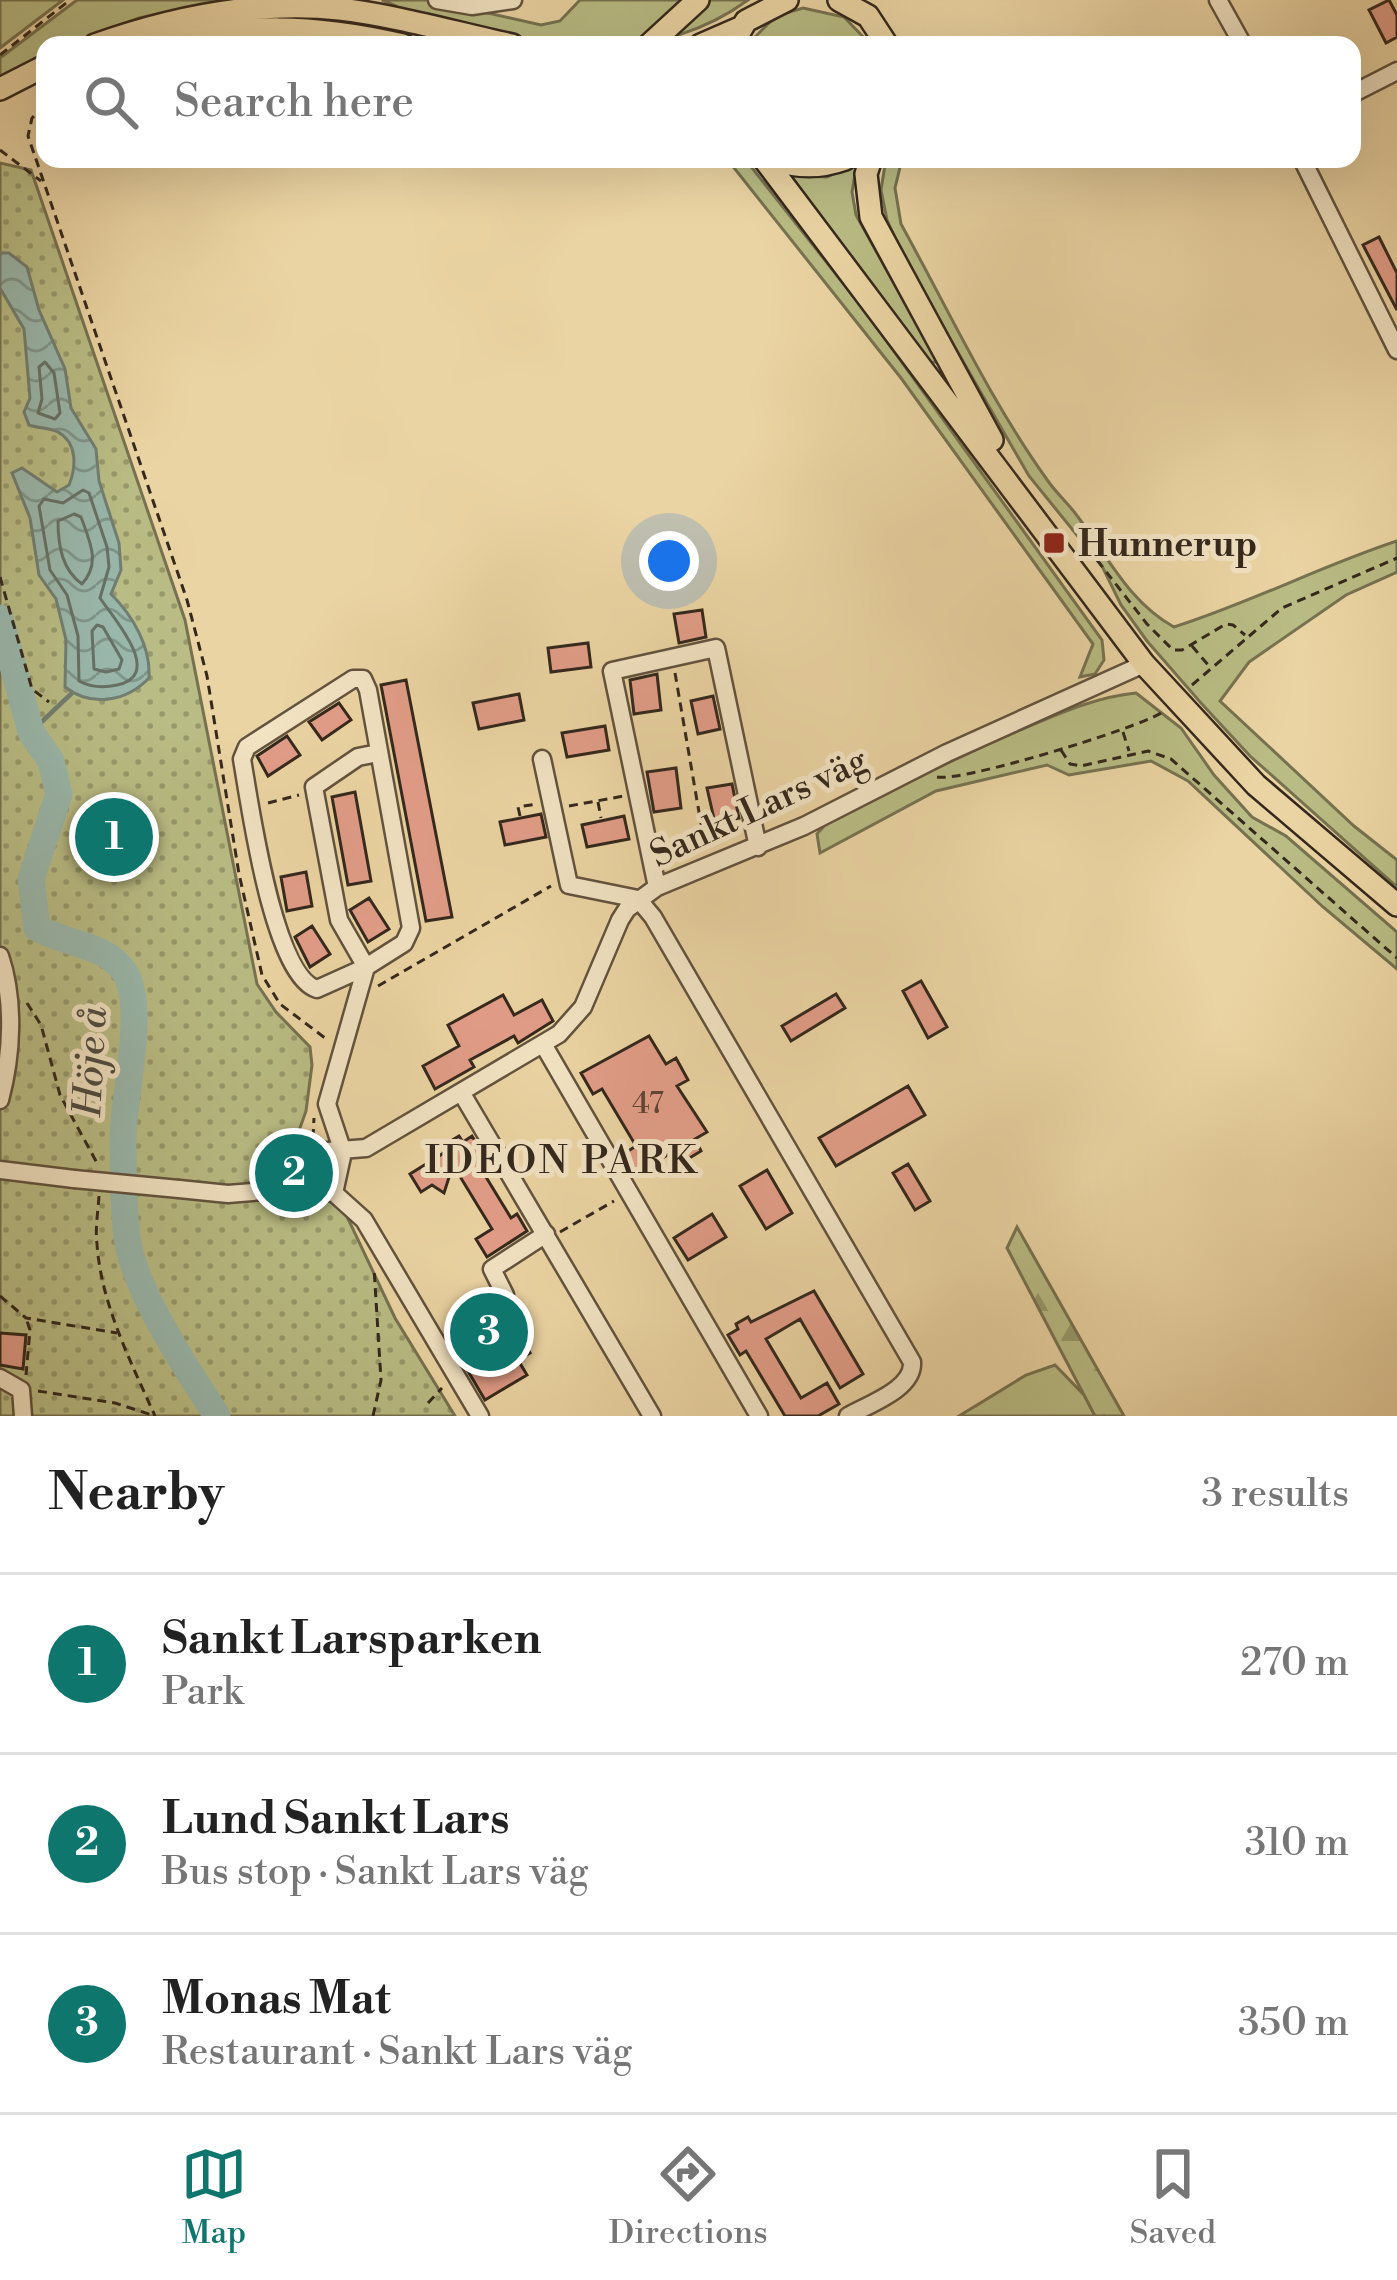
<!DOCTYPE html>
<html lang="en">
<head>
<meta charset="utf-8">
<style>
	body { margin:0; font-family:"Libre Bodoni",serif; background:#f2f2f2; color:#222 }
	.you { position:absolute; left:669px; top:561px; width:42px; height:42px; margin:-30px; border:9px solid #fff; border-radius:50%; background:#1a73e8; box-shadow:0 0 0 18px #1a73e833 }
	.badge { display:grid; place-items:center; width:78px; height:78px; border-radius:50%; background:#0f766e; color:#fff; font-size:39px; font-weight:700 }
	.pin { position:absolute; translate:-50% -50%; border:6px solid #fff; box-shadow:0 3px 12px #0006 }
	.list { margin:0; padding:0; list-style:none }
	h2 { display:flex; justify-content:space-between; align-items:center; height:156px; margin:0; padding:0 48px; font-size:51px }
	h2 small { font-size:39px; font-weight:400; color:#767676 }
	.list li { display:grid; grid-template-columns:78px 1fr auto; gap:36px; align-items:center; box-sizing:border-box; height:180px; padding:0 48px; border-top:3px solid #e0e0e0 }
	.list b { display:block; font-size:45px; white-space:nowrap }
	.list p { margin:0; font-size:39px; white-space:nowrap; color:#767676 }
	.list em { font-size:39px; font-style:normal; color:#767676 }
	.icon { flex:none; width:66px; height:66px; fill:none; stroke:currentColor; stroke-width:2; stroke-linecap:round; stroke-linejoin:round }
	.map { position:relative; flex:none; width:1397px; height:1416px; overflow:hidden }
	.search { position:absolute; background:#fff; box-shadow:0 12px 48px #0002; left:36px; right:36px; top:36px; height:132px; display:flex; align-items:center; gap:30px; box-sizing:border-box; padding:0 42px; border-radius:24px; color:#767676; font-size:45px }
	.sheet { height:696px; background:#fff }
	nav { display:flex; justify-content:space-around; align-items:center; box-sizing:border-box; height:168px; border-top:3px solid #e0e0e0; background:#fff; font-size:33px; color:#767676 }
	nav a { display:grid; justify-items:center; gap:6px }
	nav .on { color:#0f766e }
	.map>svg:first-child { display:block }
</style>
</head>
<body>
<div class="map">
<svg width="1397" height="1416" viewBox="0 0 1397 1416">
	<defs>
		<pattern id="forest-firs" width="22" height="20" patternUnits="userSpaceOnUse" patternTransform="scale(3)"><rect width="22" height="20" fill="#b9bc84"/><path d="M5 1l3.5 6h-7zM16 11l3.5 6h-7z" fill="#97996b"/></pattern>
		<pattern id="park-dots" width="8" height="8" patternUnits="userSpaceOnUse" patternTransform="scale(3)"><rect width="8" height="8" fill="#b9bc84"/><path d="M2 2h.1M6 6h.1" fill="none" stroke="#97996b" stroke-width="1.8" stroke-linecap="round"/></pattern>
		<pattern id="water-waves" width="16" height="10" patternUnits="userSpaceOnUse" patternTransform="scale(3)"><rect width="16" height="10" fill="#99b7ab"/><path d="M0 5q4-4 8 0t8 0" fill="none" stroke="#7e958a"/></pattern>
	</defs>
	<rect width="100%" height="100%" fill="#ebd4a3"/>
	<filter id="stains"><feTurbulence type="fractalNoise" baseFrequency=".00167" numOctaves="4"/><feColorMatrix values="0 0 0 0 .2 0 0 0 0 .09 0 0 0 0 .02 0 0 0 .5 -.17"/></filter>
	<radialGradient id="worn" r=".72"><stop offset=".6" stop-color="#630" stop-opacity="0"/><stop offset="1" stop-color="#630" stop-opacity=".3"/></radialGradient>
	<path fill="#b9bc84" stroke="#767250" stroke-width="3" d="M0,0H63L0,48Z
		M77,0H225L139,18L67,45H45V55L0,77V58Z
		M382,0H430L541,25L560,21L580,0H748C639,80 516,36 396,12V6Z
		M803,8L844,17L871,45H747L776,16Z
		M727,159H745L865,311L1102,640L1104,660L1095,674L1080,677L1093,644L901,378Z
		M886,159H902L895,188L901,224C948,309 991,402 1048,481C1057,494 1069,504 1078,517C1108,557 1129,602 1174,627C1250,603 1321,566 1397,541V572L1346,595L1249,662L1220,701L1354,826L1397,860V887L1250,756L1201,703L1147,641L1121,605L1102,566L1029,476L907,264L887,220L881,190Z
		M857,163L852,192L856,215L937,361L930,364L788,175L827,177Z
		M1136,693L1181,728L1214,775L1252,817L1286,836L1397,932V969L1323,907L1188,781L1151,761L1069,775L1047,765L936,791L820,853L817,834L825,825C890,792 954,758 1020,730C1058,714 1095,697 1136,693Z
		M1055,1365L1085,1396L1095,1416H959L1026,1375Z"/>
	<path fill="url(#forest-firs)" stroke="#767250" stroke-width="3" d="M1017,1227L1124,1416H1095L1007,1248Z"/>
	<path fill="url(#park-dots)" stroke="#767250" stroke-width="3" d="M0,163L31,170L185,620L257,984L276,1012L310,1047L312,1065L306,1111L295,1142L343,1208L395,1318L455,1416H0Z"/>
	<path fill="url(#water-waves)" stroke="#717e72" stroke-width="3" d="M0,253H9L27,267L39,310L65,369L71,408L96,449L99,481L119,543L121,570L111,594C133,616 151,647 149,678C127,701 92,708 65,687L66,640L56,599L39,575L30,518L12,473L22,468L57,492L69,485C76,468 78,443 58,432C51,428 37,428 29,425L24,412L30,398L24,329L0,288Z"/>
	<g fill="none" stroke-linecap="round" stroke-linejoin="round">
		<path stroke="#667064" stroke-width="3" d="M45,362L54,373L60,413L55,419L38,413L42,399L39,367Z
			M83,490L89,493L107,547L109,567L100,598C114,619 165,675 117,685C103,688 90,687 79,681L78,636L67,595L50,570L39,506L44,499L63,503Z
			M74,514L81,517C90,542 101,563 82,584C62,570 58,545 58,521Z
			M97,625L103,627L122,660L119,669L106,672L94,669L92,631Z"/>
		<path stroke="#717e72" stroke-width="4.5" d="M31,732L72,693"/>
		<path stroke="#99b7ab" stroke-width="27" d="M0,618L31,732L51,761L59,794L31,879L37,928C65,944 107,944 125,973C146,1006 124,1095 123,1136C123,1169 123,1205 127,1237C134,1291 187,1369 217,1416"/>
	</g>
	<path fill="#e29d88" stroke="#34281c" stroke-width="3" d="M1389,0L1397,15V37L1386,43L1369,10Z
		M1379,237L1397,273V310L1363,245Z
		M702,610L706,637L679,643L674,614Z
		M588,643L591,667L551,672L548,648Z
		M657,674L661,710L634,714L630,680Z
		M406,680L452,917L426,921L381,685Z
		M519,694L524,720L479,729L473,703Z
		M713,696L720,729L698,734L691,701Z
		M339,703L351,720L322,740L309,722Z
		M605,726L609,750L567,757L562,733Z
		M287,736L300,755L268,776L257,756Z
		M676,768L681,808L654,812L647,772Z
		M732,784L739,818L715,823L707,788Z
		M355,792L371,881L348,885L332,797Z
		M541,814L546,837L505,845L500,822Z
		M624,816L629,839L587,847L582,825Z
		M306,872L312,906L287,911L281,877Z
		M369,898L389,929L368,942L350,910Z
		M312,926L330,954L310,967L295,937Z
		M921,981L947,1027L928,1038L903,991Z
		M836,994L845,1008L791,1041L782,1026Z
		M503,995L514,1015L542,1000L553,1021L518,1043L514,1036L470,1060L474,1067L435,1089L423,1066L459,1046L448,1025Z
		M649,1036L666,1064L676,1058L688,1080L677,1086L707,1132L695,1139L701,1151L688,1159L681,1147L637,1173L625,1153L636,1146L602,1089L593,1094L581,1073Z
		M908,1086L925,1115L836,1166L819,1138Z
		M459,1136L463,1142L472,1136L483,1154L475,1159L511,1218L517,1214L527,1231L487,1257L476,1239L492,1229L453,1165L444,1193L432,1185L421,1192L410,1174L450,1149L446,1144Z
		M908,1164L930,1201L915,1210L893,1173Z
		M767,1170L792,1213L766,1229L740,1186Z
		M712,1214L726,1237L688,1260L674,1238Z
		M814,1291L863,1374L840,1388L800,1319L766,1339L801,1398L827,1383L839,1404L818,1416H785L746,1351L740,1355L728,1335L738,1329L736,1324L748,1317L751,1322Z
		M494,1319L503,1335L515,1327L530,1353L518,1360L527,1375L485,1400L452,1344Z
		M0,1333L26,1335L23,1369L0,1365Z"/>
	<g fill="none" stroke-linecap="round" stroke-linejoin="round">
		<defs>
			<path id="minor" d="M437,0L472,6L513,0
				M1218,0L1243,45
				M1352,94L1397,71
				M1302,159L1397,350
				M542,759L569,885L638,899L653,917L912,1362C914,1389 869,1404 848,1416
				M657,887L612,671L716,648L758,847
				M0,956C15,1001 12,1055 0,1100
				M543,1044L759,1416
				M461,1092L652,1416
				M0,1170L74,1179
				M179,1189L228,1194L288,1189L334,1193L343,1152L327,1104L366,967L404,943L411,928L368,690L363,679H353L247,747L242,759C250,805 273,976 317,989L366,967L339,920L314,787L358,757L378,753
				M278,1190L315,1152L366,1148L559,1034L583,1007L620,920L627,909L657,887L804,826L947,753L1144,664
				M334,1193L364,1220L480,1416
				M505,1295L492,1269L546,1234
				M0,1378L21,1390L23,1416"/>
			<path id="major" d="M839,0L868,16L887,45
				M95,45C174,17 257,0 340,9C398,16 456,33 512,45
				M153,45C243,23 313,24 403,45
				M649,45L698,0
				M701,45L740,28
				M732,45L746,21L787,0
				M0,89L45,66
				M764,159L1144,664L1256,785L1397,905
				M773,159C798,168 820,168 845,159
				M871,159L866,174L871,217L992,440"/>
		</defs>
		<use href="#minor" stroke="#62533e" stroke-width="21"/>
		<use href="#major" stroke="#34281c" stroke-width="26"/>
		<path stroke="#34281c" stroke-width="3" stroke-dasharray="9 6" stroke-linecap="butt" d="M0,55L70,0
			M45,106L32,118L28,136L187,600L207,676L239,874L262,975L280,1004L329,1041
			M0,150L41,181
			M1097,560L1147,624L1173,650H1182L1226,624L1233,625L1245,635
			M0,577L32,689L49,702
			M1192,646L1209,666
			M675,673L705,847
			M1192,685L1282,608L1397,558
			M1123,732L1129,751
			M1061,750L1070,764L1081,766L1148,751L1171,759L1397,958
			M937,777C963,782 1135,729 1161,713
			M598,802L601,818
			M268,803L299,795
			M569,806L624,796
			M520,816L518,807L537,804
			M378,986L551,886
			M27,1003L41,1025L60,1095L97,1163
			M313,1138L314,1118
			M99,1196C98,1212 95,1229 97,1244C101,1304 131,1362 155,1416
			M560,1232L614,1201
			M0,1296L26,1318L117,1333
			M26,1375L30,1330L26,1318
			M38,1391L115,1403L152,1415
			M428,1403L442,1388
			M373,1416L381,1380L374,1268"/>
		<use href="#minor" stroke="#f2e3c3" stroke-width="16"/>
		<use href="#major" stroke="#ebd4a3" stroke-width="21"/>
		<defs>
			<path id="minor-bridge" d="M74,1179L179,1189"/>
		</defs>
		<use href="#minor-bridge" stroke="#62533e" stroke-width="21" stroke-linecap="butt"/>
		<use href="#minor-bridge" stroke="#f2e3c3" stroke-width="16"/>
	</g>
	<rect fill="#8f2418" stroke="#f2e3c3" stroke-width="4.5" x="1042" y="531" width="24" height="24" rx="6"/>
	<g text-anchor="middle" stroke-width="10" stroke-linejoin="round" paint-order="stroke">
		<g font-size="30" fill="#604537">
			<text x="648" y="1113">47</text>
		</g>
		<g font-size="36" font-weight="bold" fill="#34281c" stroke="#f2e3c3" text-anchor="start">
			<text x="1078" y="556">Hunnerup</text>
		</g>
		<g font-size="36" fill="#34281c" stroke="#f2e3c3">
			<text transform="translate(758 806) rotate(-25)" y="13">Sankt Lars väg</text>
		</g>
		<g font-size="39" font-style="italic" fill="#4d4c40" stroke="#f2e3c3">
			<text transform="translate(89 1062) rotate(-87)" y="14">Höje å</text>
		</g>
		<g font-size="39" letter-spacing="3" fill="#34281c" stroke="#f2e3c3">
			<text x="562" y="1173">IDEON PARK</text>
		</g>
	</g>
	<rect width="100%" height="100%" filter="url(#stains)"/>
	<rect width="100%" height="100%" fill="url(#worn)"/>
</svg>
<div class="you"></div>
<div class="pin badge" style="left:114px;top:837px">1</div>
<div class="pin badge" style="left:294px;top:1173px">2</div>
<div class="pin badge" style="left:489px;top:1332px">3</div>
<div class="search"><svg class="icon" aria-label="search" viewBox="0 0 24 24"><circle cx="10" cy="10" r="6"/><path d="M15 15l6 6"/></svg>Search here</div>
</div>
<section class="sheet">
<h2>Nearby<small>3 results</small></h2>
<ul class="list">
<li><span class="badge">1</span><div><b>Sankt Larsparken</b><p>Park</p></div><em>270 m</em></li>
<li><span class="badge">2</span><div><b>Lund Sankt Lars</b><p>Bus stop · Sankt Lars väg</p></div><em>310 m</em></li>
<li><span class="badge">3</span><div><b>Monas Mat</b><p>Restaurant · Sankt Lars väg</p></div><em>350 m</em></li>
</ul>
</section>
<nav>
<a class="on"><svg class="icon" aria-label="map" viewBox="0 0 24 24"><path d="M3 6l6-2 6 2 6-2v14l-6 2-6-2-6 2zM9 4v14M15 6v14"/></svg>Map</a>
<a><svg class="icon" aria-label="directions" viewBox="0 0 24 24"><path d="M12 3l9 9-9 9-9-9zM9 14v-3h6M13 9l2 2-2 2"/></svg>Directions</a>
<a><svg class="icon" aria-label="saved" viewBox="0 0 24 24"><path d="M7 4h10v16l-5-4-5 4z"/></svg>Saved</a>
</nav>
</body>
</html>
